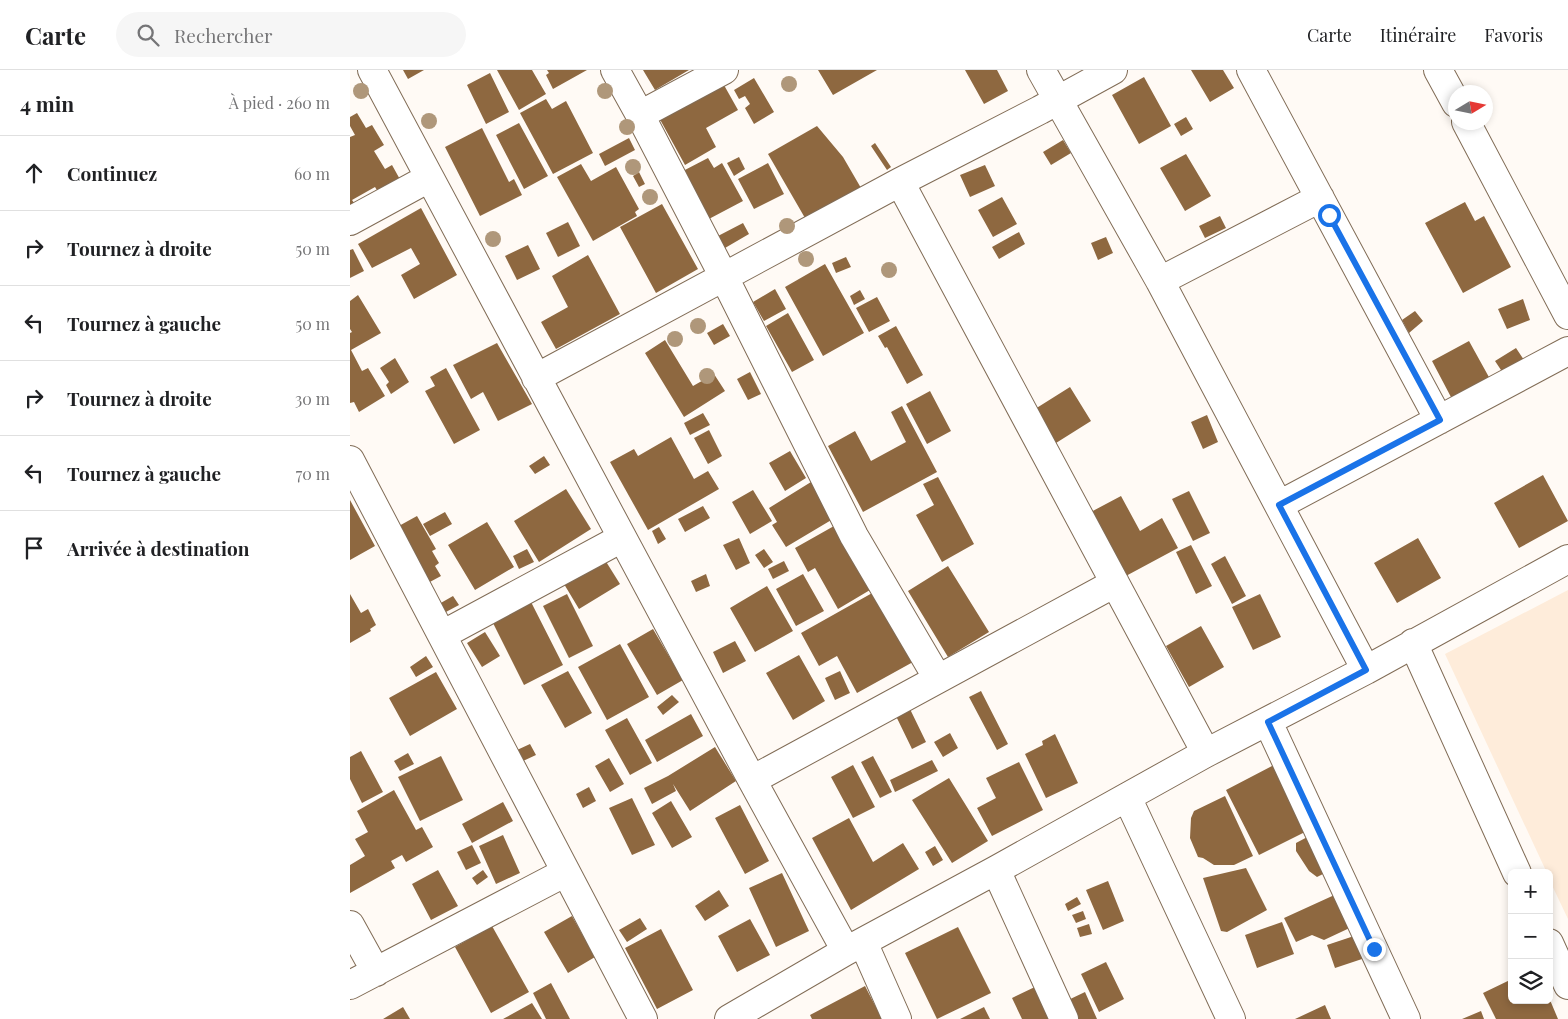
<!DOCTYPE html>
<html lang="fr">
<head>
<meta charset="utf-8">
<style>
	body { margin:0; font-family:"Playfair Display",serif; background:#f6f6f6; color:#202124 }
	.controls { position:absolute; right:15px; bottom:15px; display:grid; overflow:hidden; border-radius:8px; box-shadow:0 2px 8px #0003 }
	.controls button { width:45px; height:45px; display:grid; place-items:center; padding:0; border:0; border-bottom:1px solid #e0e0e0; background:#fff; color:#202124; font:25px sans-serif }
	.compass { position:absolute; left:1098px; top:15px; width:45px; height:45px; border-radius:50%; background:#fff; box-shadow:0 2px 8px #0003; rotate:80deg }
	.stop { position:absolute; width:15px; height:15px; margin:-11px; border:4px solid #1a73e8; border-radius:50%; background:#fff }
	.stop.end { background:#1a73e8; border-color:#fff; box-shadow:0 1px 5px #0008 }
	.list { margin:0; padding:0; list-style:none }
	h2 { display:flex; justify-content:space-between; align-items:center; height:65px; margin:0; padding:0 20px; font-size:21px }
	h2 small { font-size:16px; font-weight:400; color:#757577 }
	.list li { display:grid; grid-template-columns:32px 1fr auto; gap:15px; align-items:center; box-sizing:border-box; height:75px; padding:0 20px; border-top:1px solid #e0e0e0 }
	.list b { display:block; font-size:19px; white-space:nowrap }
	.list em { font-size:16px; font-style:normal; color:#757577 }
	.icon { flex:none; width:28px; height:28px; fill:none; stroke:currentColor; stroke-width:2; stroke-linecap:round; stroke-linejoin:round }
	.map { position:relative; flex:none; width:1218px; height:949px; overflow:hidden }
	header { display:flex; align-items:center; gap:30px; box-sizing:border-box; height:70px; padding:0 25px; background:#fff; border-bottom:1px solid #e0e0e0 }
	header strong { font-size:24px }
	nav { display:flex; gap:28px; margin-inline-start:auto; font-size:18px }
	.search { width:350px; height:45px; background:#f6f6f6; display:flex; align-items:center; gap:12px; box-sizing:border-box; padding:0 18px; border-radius:28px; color:#757577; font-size:19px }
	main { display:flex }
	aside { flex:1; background:#fff }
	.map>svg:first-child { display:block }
</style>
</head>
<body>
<header>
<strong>Carte</strong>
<div class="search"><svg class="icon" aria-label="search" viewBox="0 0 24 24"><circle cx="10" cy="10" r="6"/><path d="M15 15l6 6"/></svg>Rechercher</div>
<nav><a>Carte</a><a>Itinéraire</a><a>Favoris</a></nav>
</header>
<main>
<aside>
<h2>4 min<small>À pied · 260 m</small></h2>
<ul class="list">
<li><svg class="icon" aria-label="ahead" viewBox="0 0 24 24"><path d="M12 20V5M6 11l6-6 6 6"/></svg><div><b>Continuez</b></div><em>60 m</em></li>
<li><svg class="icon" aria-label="right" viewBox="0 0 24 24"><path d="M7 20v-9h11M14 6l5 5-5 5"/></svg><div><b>Tournez à droite</b></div><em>50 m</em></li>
<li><svg class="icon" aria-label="left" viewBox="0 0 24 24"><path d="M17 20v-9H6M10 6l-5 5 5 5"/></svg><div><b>Tournez à gauche</b></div><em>50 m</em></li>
<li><svg class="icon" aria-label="right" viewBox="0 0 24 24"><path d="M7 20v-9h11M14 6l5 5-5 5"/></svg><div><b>Tournez à droite</b></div><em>30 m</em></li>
<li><svg class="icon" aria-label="left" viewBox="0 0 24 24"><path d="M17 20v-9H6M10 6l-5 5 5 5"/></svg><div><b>Tournez à gauche</b></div><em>70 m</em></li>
<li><svg class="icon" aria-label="arrive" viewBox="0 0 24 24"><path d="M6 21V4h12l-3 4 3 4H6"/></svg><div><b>Arrivée à destination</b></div></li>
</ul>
</aside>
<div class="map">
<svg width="1218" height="949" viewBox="0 0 1218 949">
	<rect width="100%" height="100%" fill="#fffaf5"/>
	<path fill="#feecda" d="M1218,520V849L1199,809V803H1197L1095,584Z"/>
	<path fill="#8e6840" d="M53,0H74L58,9Z
		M147,0H182L196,24L169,40Z
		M197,0H237L203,19L196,5L199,3Z
		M293,0H339L305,20Z
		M468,0H527L483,25Z
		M615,0H647L658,21L634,34Z
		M841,0H873L884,18L860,32Z
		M140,3L159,42L136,54L117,15Z
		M794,7L821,56L789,74L762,25Z
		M370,8L388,40L356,58L366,77L335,95L307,44Z
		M404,8L424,42L404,54L395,38L400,34L395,26L389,29L384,20Z
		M196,29L202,39L216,31L243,83L203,104L170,43Z
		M7,43L16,58L22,55L34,75L24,81L35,99L42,95L52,113L30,125L25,117L2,130L7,137L0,141V67L5,65L0,56V47Z
		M836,47L843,59L831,66L824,54Z
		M169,53L198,106L174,119L146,65Z
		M467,56L493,87L511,118L455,148L418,84Z
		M132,58L159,112L164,109L172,125L130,146L95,77Z
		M279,68L285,80L255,96L249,84Z
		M713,70L721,83L701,95L693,82Z
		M525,73L541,97L537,100L521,76Z
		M836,84L861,126L835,141L810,98Z
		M389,87L395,99L384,106L377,93Z
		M358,88L364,98L372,93L393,131L357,150L331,102Z
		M418,93L434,124L404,139L388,109Z
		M231,94L241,111L266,97L289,139L285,142L287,146L243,171L207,107Z
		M635,95L645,116L620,127L610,105Z
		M289,102L295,114L289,117L283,106Z
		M652,127L667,154L643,167L628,140Z
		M1115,132L1125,151L1134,146L1161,197L1113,223L1075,153Z
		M312,134L348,199L306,223L270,157Z
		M71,138L107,205L64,229L51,205L70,194L61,178L22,198L8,174Z
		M870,146L876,158L855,168L849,156Z
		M218,152L230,176L208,187L196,163Z
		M393,153L399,164L375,178L368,166Z
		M669,162L675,174L649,189L642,177Z
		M756,167L763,183L748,190L741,173Z
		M178,175L190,199L167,210L155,186Z
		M3,179L14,201L0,208V180Z
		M238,185L270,244L206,279L191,252L218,237L202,206Z
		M496,187L501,197L486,203L482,193Z
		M475,194L514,263L473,286L435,217Z
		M425,219L436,239L414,251L403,232Z
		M510,220L515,229L504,235L500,226Z
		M8,225L31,263L1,280L12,301L18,298L35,326L9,342L4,332L0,333V263L2,262L0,259V231Z
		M527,227L540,251L519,262L506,238Z
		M1173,229L1180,250L1157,259L1148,239Z
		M1065,241L1073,251L1059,263L1052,250Z
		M438,243L464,290L442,302L416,256Z
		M373,254L380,266L364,275L357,263Z
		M546,256L573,305L557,314L537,277L535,278L528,266Z
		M315,270L343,316L364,304L375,321L334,347L295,283Z
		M1119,271L1140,309L1102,329L1082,291Z
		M147,273L182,334L148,351L133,322L121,329L103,295Z
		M1166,278L1174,290L1153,303L1145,291Z
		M45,288L59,312L41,324L36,315L39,312L30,298Z
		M96,298L130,360L104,374L75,321L85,316L80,307Z
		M400,302L411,324L398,330L387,309Z
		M720,317L741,351L706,373L685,339Z
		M580,321L601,361L577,374L556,334Z
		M552,336L587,402L513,442L478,376L505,361L521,391L556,372L541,342Z
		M353,343L360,355L340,365L334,353Z
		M857,345L868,372L853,379L841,352Z
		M359,360L372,386L358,394L344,368Z
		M321,367L344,409L358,401L369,419L298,460L260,392L284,379L288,386Z
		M440,381L456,408L435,421L419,393Z
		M194,386L200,395L185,404L179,396Z
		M1193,405L1218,451L1169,478L1144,433Z
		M588,407L624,474L592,492L566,445L584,435L573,414Z
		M461,412L483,449L436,477L422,455L427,452L419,438Z
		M216,419L241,459L189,492L164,451Z
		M403,420L422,451L400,464L382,432Z
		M839,421L860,463L843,471L822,429Z
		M771,426L790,461L812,448L828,478L774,507L739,443Z
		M0,430L25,476L0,490Z
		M353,436L360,448L335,462L328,449Z
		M95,442L102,454L80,466L73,454Z
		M67,446L86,479L82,481L89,493L85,496L91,506L78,513L47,457Z
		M137,452L164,497L125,520L98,475Z
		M484,456L520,520L488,539L465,498L458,502L445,478Z
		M309,457L316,469L308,474L302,461Z
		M389,468L400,493L386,500L373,475Z
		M1068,468L1091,508L1047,533L1024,493Z
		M841,475L862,516L846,524L826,482Z
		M177,479L184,492L169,499L163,486Z
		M414,479L423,492L414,498L405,485Z
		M875,486L896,526L882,534L861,494Z
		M255,490L270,514L229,539L214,514Z
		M434,491L439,501L423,509L418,499Z
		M598,496L639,562L598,587L558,521Z
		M356,504L360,516L346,522L341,511Z
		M453,504L474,541L446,556L426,519Z
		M417,516L443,561L405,582L380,538Z
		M524,522L563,592L507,623L487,586L469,596L451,563Z
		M0,524L11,543L18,539L26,555L20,559L21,561L0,573Z
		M217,524L243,576L219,588L193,536Z
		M910,524L931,567L903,580L882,537Z
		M103,526L109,535L94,543L89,534Z
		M180,530L213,595L174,615L141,549Z
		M851,556L874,597L839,617L816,576Z
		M303,559L333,610L307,625L277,574Z
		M135,562L150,586L132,597L117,573Z
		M385,571L396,591L373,603L363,582Z
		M270,574L299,627L257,650L228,597Z
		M449,585L475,631L443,650L416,603Z
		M76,586L83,597L66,607L60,597Z
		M218,601L242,643L215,658L191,615Z
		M490,601L500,623L485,630L475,608Z
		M86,602L107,639L60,666L39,628Z
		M631,621L658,674L647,680L619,627Z
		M322,625L329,632L313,645L307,637Z
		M559,637L576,672L562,679L545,644Z
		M341,644L353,666L307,692L295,670Z
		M277,648L302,693L280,705L255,660Z
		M600,663L608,678L593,687L584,672Z
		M705,664L728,713L696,728L675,684L693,675L692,671Z
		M180,674L186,685L173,691L167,680Z
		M365,677L386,711L340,741L323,714L326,721L302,734L294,718L318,706Z
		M11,681L33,722L12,733L0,709V687Z
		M58,683L64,694L50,701L44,691Z
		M91,686L113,730L70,751L48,707Z
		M523,686L542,722L530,728L511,692Z
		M259,688L274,714L260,722L245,696Z
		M582,690L588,701L545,722L540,710Z
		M669,692L693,740L642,766L627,738L646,728L636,708Z
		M926,694L959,760L909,785L876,720Z
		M503,695L525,737L503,748L481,707Z
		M599,708L638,771L602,793L562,730Z
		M239,717L246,731L233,738L226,724Z
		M44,720L66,760L72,757L83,777L56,792L52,785L41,791L45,798L0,823V795L15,786L5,769L18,762L7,741Z
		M875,726L903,786L884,795H864L853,788L848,787L840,768L841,748L844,741Z
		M282,728L305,775L282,785L259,738Z
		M321,731L342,767L322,778L302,743Z
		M153,732L163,751L122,773L112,754Z
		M390,735L419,791L395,804L365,748Z
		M499,748L523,792L553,773L569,799L501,840L462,768Z
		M963,764L981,800L967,807L959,801L946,781V773Z
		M153,765L170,803L146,814L129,776Z
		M122,775L131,793L116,800L107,782Z
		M585,776L593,790L583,796L575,782Z
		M896,798L917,840L877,862L871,861L853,808Z
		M88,800L108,836L81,850L62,814Z
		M133,800L138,807L127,815L122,808Z
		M432,803L459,861L426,877L399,818Z
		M758,811L774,851L753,860L736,820Z
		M369,820L379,836L355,851L345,836Z
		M991,822L1006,855L974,870L962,865L946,872L934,848Z
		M727,827L731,834L718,841L715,834Z
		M733,841L736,849L726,853L722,845Z
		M222,846L245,887L218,903L194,862Z
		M290,848L297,859L277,872L269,860Z
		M400,849L420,885L387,902L368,866Z
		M932,852L944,884L907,898L895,865Z
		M739,854L742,864L730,867L727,858Z
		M142,856L179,922L141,943L105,877Z
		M608,857L641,923L587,949L555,883Z
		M311,859L343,920L307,939L275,878Z
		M1007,865L1015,888L985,898L977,875Z
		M756,892L774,929L749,942L731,904Z
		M1162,909V930H1178L1181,933L1187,930H1200L1208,949H1146L1133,923Z
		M201,913L220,949H196L183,923Z
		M689,915L701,949H672L662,928Z
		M515,916L532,949H462L460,945Z
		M735,922L747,949H722L714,932Z
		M182,933L192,949H153Z
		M975,935L981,949H945Z
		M53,937L60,949H33Z
		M634,937L640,949H610Z
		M1131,941L1134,949H1112Z"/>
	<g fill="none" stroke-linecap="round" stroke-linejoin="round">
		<defs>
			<path id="street" d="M22,0L402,710L496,881
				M265,0L290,45L374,207L504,466L588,609
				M691,0L810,211L1016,600
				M901,0L1089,350
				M1088,0L1106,33
				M290,45L374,0
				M1116,52L1218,245
				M550,112L856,683
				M0,151L79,108
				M810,211L970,128
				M186,308L550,112L690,40L763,0
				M0,390L293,949
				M929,435L1218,281
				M92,565L272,468
				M1063,573L1167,803
				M918,652L1056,949
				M402,710L765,513
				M777,727L881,949
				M646,800L714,949
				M0,855L26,902
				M513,872L547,949
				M1199,873L1218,915
				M0,915L216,802
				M379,949L496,881L646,800L856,683L1016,600L1218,489"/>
		</defs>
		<use href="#street" stroke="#816c56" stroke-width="30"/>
		<use href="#street" stroke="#fff" stroke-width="28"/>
	</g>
	<g fill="#af977a">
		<circle cx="439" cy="14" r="8"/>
		<circle cx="11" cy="21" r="8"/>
		<circle cx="255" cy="21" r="8"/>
		<circle cx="79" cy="51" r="8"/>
		<circle cx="277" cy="57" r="8"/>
		<circle cx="283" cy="97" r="8"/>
		<circle cx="300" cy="127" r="8"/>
		<circle cx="437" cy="156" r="8"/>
		<circle cx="143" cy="169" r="8"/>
		<circle cx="456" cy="189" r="8"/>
		<circle cx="539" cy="200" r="8"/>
		<circle cx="348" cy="256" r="8"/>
		<circle cx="325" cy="269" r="8"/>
		<circle cx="357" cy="306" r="8"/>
	</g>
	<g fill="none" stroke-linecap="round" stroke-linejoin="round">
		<path stroke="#1a73e8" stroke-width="6" d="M979,145L1090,350L929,435L1016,600L918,652L1024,879"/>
	</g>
</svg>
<div class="controls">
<button>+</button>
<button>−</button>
<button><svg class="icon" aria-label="layers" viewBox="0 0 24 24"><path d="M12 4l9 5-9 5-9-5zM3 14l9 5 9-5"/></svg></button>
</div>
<svg class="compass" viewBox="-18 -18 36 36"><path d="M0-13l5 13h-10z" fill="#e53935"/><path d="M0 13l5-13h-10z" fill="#757577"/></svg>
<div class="stop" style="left:979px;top:145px"></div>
<div class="stop end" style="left:1024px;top:879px"></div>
</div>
</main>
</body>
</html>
